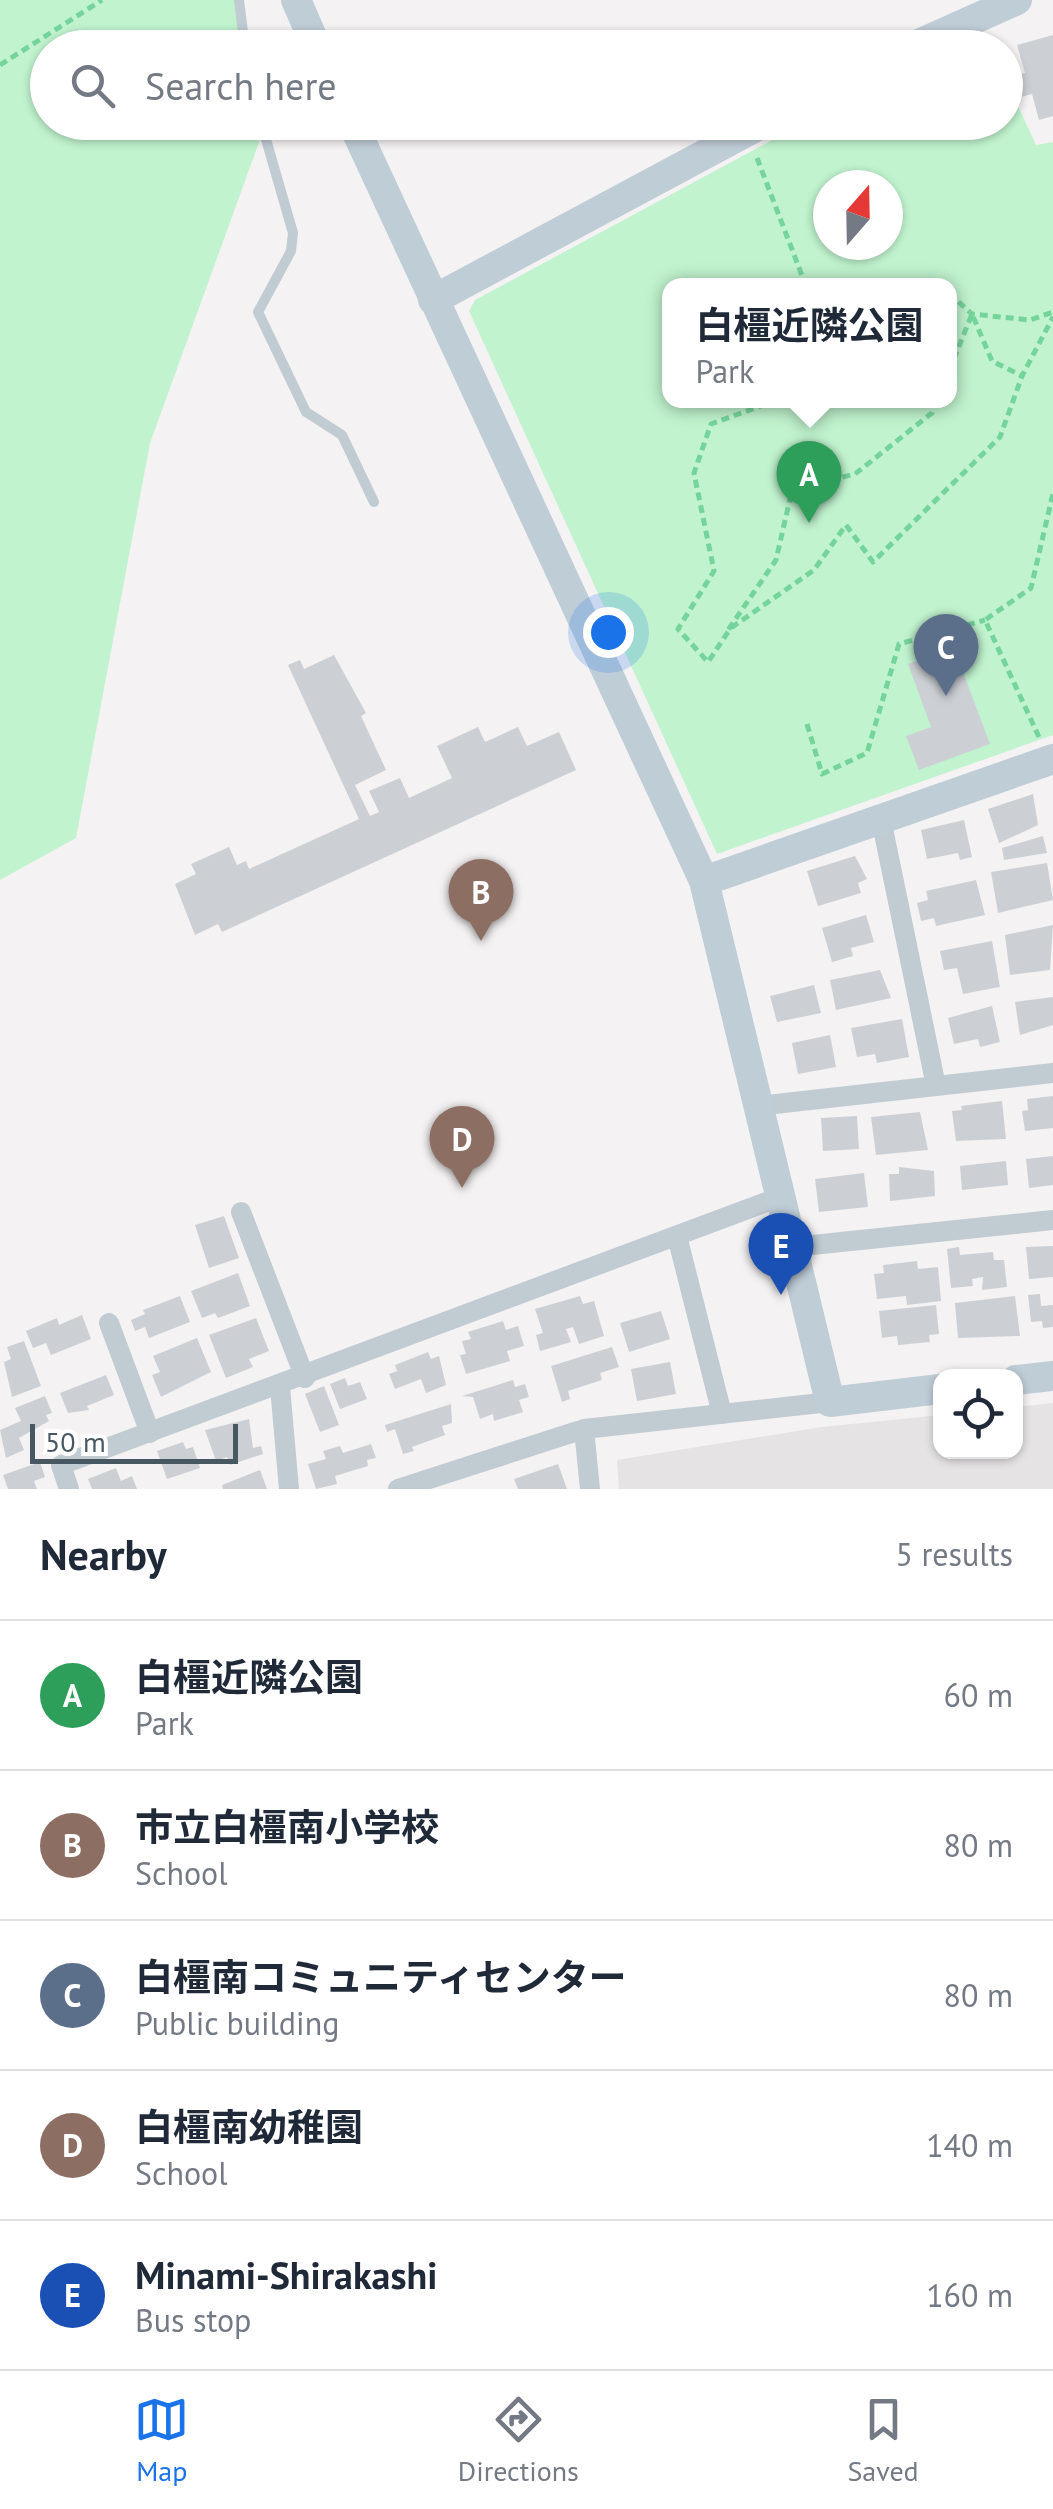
<!DOCTYPE html>
<html lang="en">
<head>
<meta charset="utf-8">
<style>
	body { margin:0; font-family:"PT Sans","Noto Sans JP",sans-serif; background:#f2f2f3; color:#1f2937 }
	.controls { position:absolute; right:30px; bottom:30px; display:grid; overflow:hidden; border-radius:20px; box-shadow:0 2px 8px #0004 }
	.controls button { width:90px; height:90px; display:grid; place-items:center; padding:0; border:0; border-bottom:2px solid #e0e1e3; background:#fff; color:#1f2937; font:50px sans-serif }
	.compass { position:absolute; left:813px; top:170px; width:90px; height:90px; border-radius:50%; background:#fff; box-shadow:0 2px 8px #0004; rotate:20deg }
	.scale { position:absolute; left:30px; bottom:25px; width:208px; box-sizing:border-box; padding-left:10px; border:5px solid #485862; border-top:0; font-size:28px; line-height:35px; white-space:nowrap; color:#485862; -webkit-text-stroke:8px #fff; paint-order:stroke }
	.you { position:absolute; left:608px; top:632px; width:35px; height:35px; margin:-25px; border:8px solid #fff; border-radius:50%; background:#1a73e8; box-shadow:0 0 0 15px #1a73e833 }
	.badge { display:grid; place-items:center; width:65px; height:65px; border-radius:50%; background:#1a73e8; color:#fff; font-size:32px; font-weight:700 }
	.pin { position:absolute; translate:-50% -82px; filter:drop-shadow(0 2px 5px #0008) }
	.pin::after { content:''; position:absolute; top:52px; width:35px; height:30px; background:inherit; clip-path:polygon(0 0,100% 0,50% 100%) }
	.popup { position:absolute; left:662px; top:278px; width:295px; height:130px; box-sizing:border-box; display:grid; place-content:center; border-radius:20px; background:#fff; filter:drop-shadow(0 2px 8px #0005); font-size:32px; white-space:nowrap; color:#747a83 }
	.popup b { font-size:38px; color:#1f2937 }
	.popup::after { content:''; position:absolute; left:50%; top:100%; margin-left:-20px; border:20px solid transparent; border-top-color:#fff }
	.list { margin:0; padding:0; list-style:none }
	h2 { display:flex; justify-content:space-between; align-items:center; height:130px; margin:0; padding:0 40px; font-size:42px }
	h2 small { font-size:32px; font-weight:400; color:#747a83 }
	.list li { display:grid; grid-template-columns:65px 1fr auto; gap:30px; align-items:center; box-sizing:border-box; height:150px; padding:0 40px; border-top:2px solid #e0e1e3 }
	.list b { display:block; font-size:38px; white-space:nowrap }
	.list p { margin:0; font-size:32px; white-space:nowrap; color:#747a83 }
	.list em { font-size:32px; font-style:normal; color:#747a83 }
	.icon { flex:none; width:55px; height:55px; fill:none; stroke:currentColor; stroke-width:2; stroke-linecap:round; stroke-linejoin:round }
	.map { position:relative; flex:none; width:1053px; height:1489px; overflow:hidden }
	.search { position:absolute; background:#fff; box-shadow:0 2px 8px #0004; left:30px; right:30px; top:30px; height:110px; display:flex; align-items:center; gap:25px; box-sizing:border-box; padding:0 35px; border-radius:55px; color:#747a83; font-size:38px }
	.sheet { height:880px; background:#fff }
	nav { display:flex; justify-content:space-around; align-items:center; box-sizing:border-box; height:140px; border-top:2px solid #e0e1e3; background:#fff; font-size:28px; color:#747a83 }
	nav a { display:grid; justify-items:center; gap:5px }
	nav .on { color:#1a73e8 }
	.map>svg:first-child { display:block }
</style>
</head>
<body>
<div class="map">
<svg width="1053" height="1489" viewBox="0 0 1053 1489">
	<rect width="100%" height="100%" fill="#f5f2f3"/>
	<path fill="#e6e3e5" d="M1053,1403V1489H619L617,1460L822,1427L940,1415V1452H1016V1407Z"/>
	<path fill="#c0f3ce" fill-rule="evenodd" d="M0,0H241L251,47L48,48V122L266,123L150,443L76,838L0,880Z
		M1006,80L1036,145L1053,142V735L717,854L469,311L475,300L804,123L1006,122ZM828,185H888V245H828ZM669,286H949V400H669Z"/>
	<path fill="#ccd0d5" d="M494,30H514V48H375V35L424,37L423,32L494,34Z
		M1053,35V116L1039,120L1032,94L1021,97L1015,75L1025,73L1017,45Z
		M954,648L990,744L919,770L906,736L931,727L908,664Z
		M334,655L366,713L361,716L386,770L355,785L370,816L379,812L369,791L400,778L409,798L452,778L437,746L478,727L485,742L518,727L527,746L559,732L576,770L222,932L218,924L195,935L175,884L196,874L191,864L229,847L237,865L246,861L249,869L359,819L288,665L300,660L304,669Z
		M1033,794L1038,825L999,843L988,809Z
		M964,820L972,857L960,860L958,853L927,859L921,830Z
		M1043,836L1047,853L1004,860L1002,848Z
		M855,856L867,879L858,883L861,893L818,906L807,871Z
		M1047,863L1053,900L998,913L991,872Z
		M976,880L985,915L936,926L934,918L921,921L917,903L928,900L926,891Z
		M866,915L874,942L851,948L853,956L832,962L822,928Z
		M1053,925L1050,970L1010,975L1005,935Z
		M992,941L1000,987L963,994L957,968L944,970L940,951Z
		M880,970L891,998L836,1010L830,980Z
		M814,985L821,1013L777,1022L770,996Z
		M1053,997V1025L1020,1035L1015,1002Z
		M992,1006L1000,1042L980,1047L978,1039L954,1044L948,1018Z
		M902,1019L909,1057L877,1063L875,1054L857,1057L851,1028Z
		M830,1035L836,1067L798,1074L792,1043Z
		M1053,1096V1128L1025,1131L1022,1111L1028,1110L1027,1099Z
		M1002,1101L1006,1139L956,1141L952,1111L962,1110L961,1106Z
		M920,1112L928,1150L876,1155L871,1117Z
		M857,1116L859,1149L823,1151L821,1118Z
		M1053,1156V1185L1029,1188L1026,1159Z
		M1006,1161L1008,1185L962,1190L960,1166Z
		M899,1167L934,1171L935,1196L890,1201L889,1174H899Z
		M864,1173L868,1207L819,1212L815,1179Z
		M224,1216L239,1258L209,1268L195,1225Z
		M1053,1246V1277L1029,1279L1026,1247Z
		M959,1247L960,1255L993,1252L994,1260H1004L1007,1287L982,1290L983,1277L972,1279L973,1286L951,1288L947,1249Z
		M917,1261L918,1269L938,1267L941,1301L907,1305L906,1296L877,1299L874,1274L884,1273L883,1265Z
		M238,1273L250,1306L218,1318L215,1313L202,1318L191,1291Z
		M1040,1294L1041,1306L1053,1305V1327L1043,1328L1042,1321L1031,1322L1028,1295Z
		M180,1296L190,1322L149,1338L145,1327L135,1331L131,1320L145,1314L143,1310Z
		M580,1296L583,1304L594,1301L604,1336L579,1344L573,1327L566,1329L571,1342L540,1351L536,1335L543,1333L535,1309Z
		M1015,1296L1020,1336L958,1338L955,1303Z
		M936,1305L939,1334L929,1335L930,1342L898,1345L897,1336L882,1338L879,1311Z
		M661,1311L670,1339L629,1352L620,1323Z
		M82,1315L91,1339L51,1355L46,1343L33,1348L26,1331L57,1318L59,1325Z
		M256,1318L269,1351L249,1359L253,1367L226,1378L209,1335Z
		M503,1321L506,1330L518,1326L524,1346L507,1351L510,1361L466,1374L460,1355L466,1354L462,1341L471,1339L468,1332Z
		M197,1338L211,1372L161,1397L152,1375L160,1372L153,1356Z
		M24,1341L41,1386L12,1397L4,1362L11,1359L7,1347Z
		M612,1347L619,1367L600,1373L602,1380L568,1391L570,1399L562,1402L551,1366Z
		M428,1352L431,1359L439,1356L446,1385L426,1393L421,1379L395,1389L389,1374L397,1371L395,1365Z
		M670,1362L676,1394L637,1401L631,1369Z
		M106,1375L114,1395L87,1406L89,1410L68,1413L60,1393Z
		M345,1378L348,1386L360,1382L367,1399L340,1409L330,1384Z
		M513,1380L515,1387L525,1384L529,1397L519,1400L523,1412L494,1421L493,1414L480,1419L473,1397L462,1396Z
		M324,1386L339,1425L320,1432L305,1394Z
		M45,1396L52,1413L46,1415L49,1421L19,1438L24,1450L6,1458L0,1430L21,1421L15,1408Z
		M451,1404L452,1423L442,1426L445,1435L412,1447L414,1451L403,1454L395,1429L387,1432L385,1425Z
		M249,1419L253,1448L261,1446L263,1454L230,1465L227,1457L216,1461L205,1430Z
		M183,1442L186,1449L193,1447L200,1468L167,1479L157,1451Z
		M371,1444L376,1458L367,1460L368,1466L335,1476L337,1484L316,1489L308,1464L326,1459L323,1451L340,1446L343,1453Z
		M40,1462L45,1477L34,1481L37,1489H8L3,1475Z
		M558,1464L567,1489H518L514,1479Z
		M116,1468L121,1481L132,1476L137,1489H92L88,1479Z
		M260,1470L267,1489H223L222,1485Z"/>
	<g fill="none" stroke-linecap="round" stroke-linejoin="round">
		<path stroke="#75d49b" stroke-width="5" stroke-dasharray="8 5" stroke-linecap="butt" d="M0,65L102,0
			M757,158L806,286
			M949,301L953,297L972,314L1030,320L1053,312
			M949,371L972,314L992,361L1022,376
			M937,400L932,413L855,474L792,490L776,560L728,630L814,570L846,525L873,562L1000,437L1022,376L1053,317
			M728,632L708,662L678,629L714,571L694,473L711,424L777,400
			M807,724L822,774L867,753L899,644L985,620
			M1039,737L985,620L1031,588L1053,493"/>
		<path stroke="#c0cbd2" stroke-width="10" d="M239,0L245,48
			M261,122L293,233L291,251L258,312L306,412L342,435L374,502"/>
		<path stroke="#c0cbd2" stroke-width="20" d="M881,819L936,1086
			M758,1106L1053,1073
			M241,1212L305,1378
			M677,1236L722,1414
			M793,1247L1053,1220
			M109,1323L150,1433
			M280,1387L289,1489
			M584,1429L590,1489
			M69,1489L61,1465L780,1197
			M398,1489L584,1429L830,1402"/>
		<path stroke="#bfcdd7" stroke-width="30" d="M296,0L317,48
			M910,48L1017,0
			M352,122L704,881L830,1402L940,1389
			M433,300L765,122
			M704,881L1053,759
			M1016,1380L1053,1376"/>
	</g>
</svg>
<div class="controls">
<button><svg class="icon" aria-label="locate" viewBox="0 0 24 24"><circle cx="12" cy="12" r="6"/><path d="M12 2v4M12 18v4M2 12h4M18 12h4"/></svg></button>
</div>
<svg class="compass" viewBox="-18 -18 36 36"><path d="M0-13l5 13h-10z" fill="#e53935"/><path d="M0 13l5-13h-10z" fill="#747a83"/></svg>
<div class="scale">50 m</div>
<div class="you"></div>
<div class="pin badge" style="left:809px;top:523px;background:#2e9e5b">A</div>
<div class="popup"><b>白橿近隣公園</b>Park</div>
<div class="pin badge" style="left:481px;top:941px;background:#8d6e63">B</div>
<div class="pin badge" style="left:946px;top:696px;background:#5c6f8a">C</div>
<div class="pin badge" style="left:462px;top:1188px;background:#8d6e63">D</div>
<div class="pin badge" style="left:781px;top:1295px;background:#1a4fb4">E</div>
<div class="search"><svg class="icon" aria-label="search" viewBox="0 0 24 24"><circle cx="10" cy="10" r="6"/><path d="M15 15l6 6"/></svg>Search here</div>
</div>
<section class="sheet">
<h2>Nearby<small>5 results</small></h2>
<ul class="list">
<li><span class="badge" style="background:#2e9e5b">A</span><div><b>白橿近隣公園</b><p>Park</p></div><em>60 m</em></li>
<li><span class="badge" style="background:#8d6e63">B</span><div><b>市立白橿南小学校</b><p>School</p></div><em>80 m</em></li>
<li><span class="badge" style="background:#5c6f8a">C</span><div><b>白橿南コミュニティセンター</b><p>Public building</p></div><em>80 m</em></li>
<li><span class="badge" style="background:#8d6e63">D</span><div><b>白橿南幼稚園</b><p>School</p></div><em>140 m</em></li>
<li><span class="badge" style="background:#1a4fb4">E</span><div><b>Minami-Shirakashi</b><p>Bus stop</p></div><em>160 m</em></li>
</ul>
</section>
<nav>
<a class="on"><svg class="icon" aria-label="map" viewBox="0 0 24 24"><path d="M3 6l6-2 6 2 6-2v14l-6 2-6-2-6 2zM9 4v14M15 6v14"/></svg>Map</a>
<a><svg class="icon" aria-label="directions" viewBox="0 0 24 24"><path d="M12 3l9 9-9 9-9-9zM9 14v-3h6M13 9l2 2-2 2"/></svg>Directions</a>
<a><svg class="icon" aria-label="saved" viewBox="0 0 24 24"><path d="M7 4h10v16l-5-4-5 4z"/></svg>Saved</a>
</nav>
</body>
</html>
